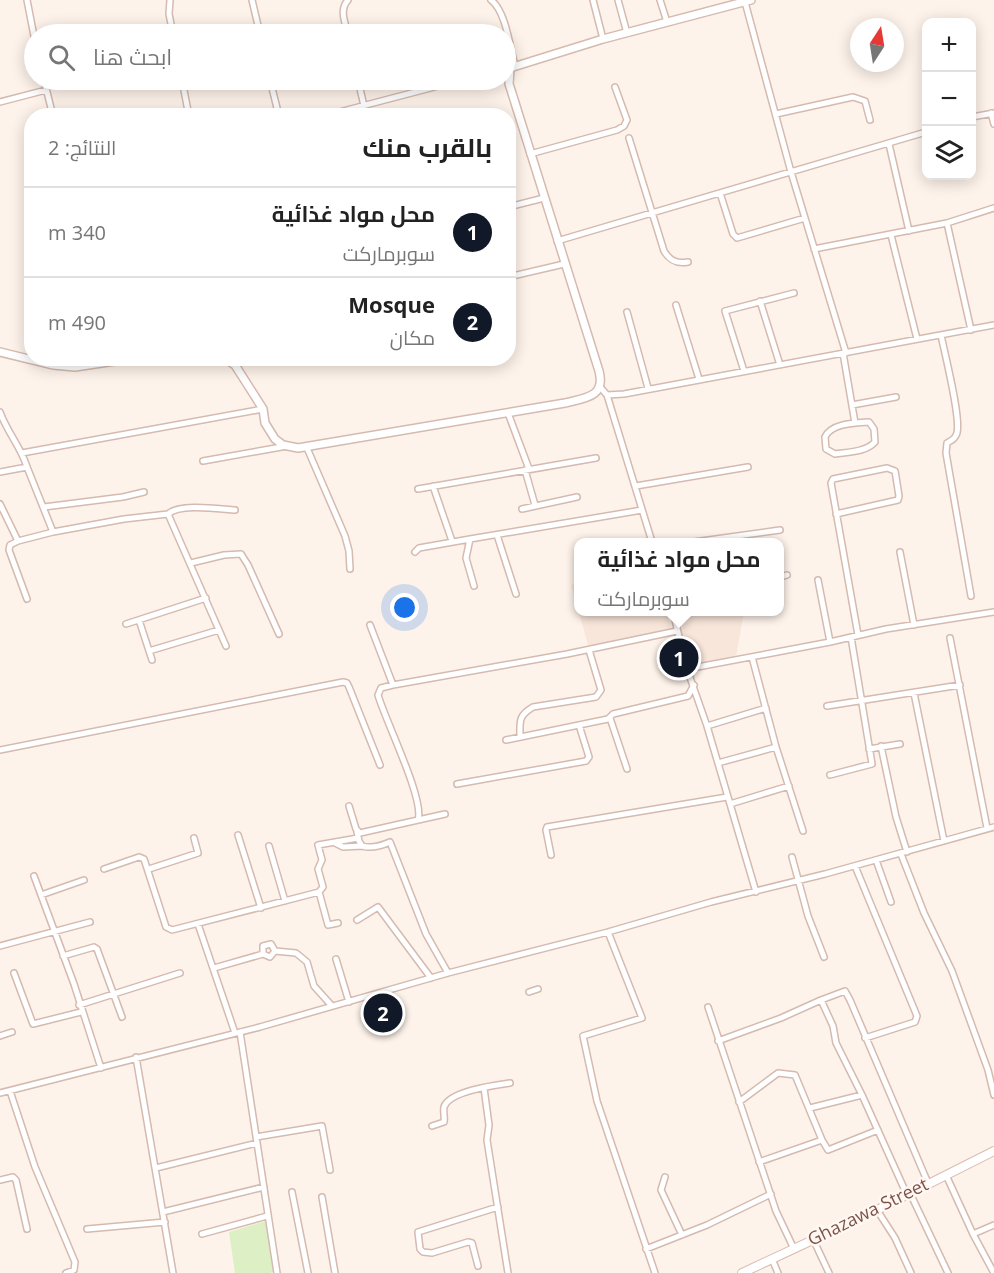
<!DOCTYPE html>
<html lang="ar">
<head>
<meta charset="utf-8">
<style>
	body { margin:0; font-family:"Open Sans",Cairo,sans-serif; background:#f2f2f2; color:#222; direction:rtl }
	.controls { position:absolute; right:18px; top:18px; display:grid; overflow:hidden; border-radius:12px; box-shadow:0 3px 15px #0003 }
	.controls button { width:54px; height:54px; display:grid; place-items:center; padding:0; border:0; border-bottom:2px solid #e0e0e0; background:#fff; color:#222; font:30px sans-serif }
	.compass { position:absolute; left:850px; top:18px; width:54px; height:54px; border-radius:50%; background:#fff; box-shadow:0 3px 15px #0003; rotate:12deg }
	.you { position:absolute; left:405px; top:608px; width:21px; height:21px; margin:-15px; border:4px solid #fff; border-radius:50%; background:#1a73e8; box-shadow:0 0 0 9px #1a73e833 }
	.badge { display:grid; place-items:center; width:39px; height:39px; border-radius:50%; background:#111827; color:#fff; font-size:20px; font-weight:700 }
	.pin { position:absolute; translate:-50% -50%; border:3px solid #fff; box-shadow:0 2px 6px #0006 }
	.popup { position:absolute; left:574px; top:538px; width:210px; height:78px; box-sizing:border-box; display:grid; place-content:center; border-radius:12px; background:#fff; filter:drop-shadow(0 2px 4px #0005); font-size:20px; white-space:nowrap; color:#767676 }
	.popup b { font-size:22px; color:#222 }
	.popup::after { content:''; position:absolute; left:50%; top:100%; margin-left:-12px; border:12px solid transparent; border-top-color:#fff }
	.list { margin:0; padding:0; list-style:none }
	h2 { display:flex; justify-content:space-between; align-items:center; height:78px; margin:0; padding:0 24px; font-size:26px }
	h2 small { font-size:20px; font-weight:400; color:#767676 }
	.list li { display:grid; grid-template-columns:39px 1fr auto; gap:18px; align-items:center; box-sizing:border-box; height:90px; padding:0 24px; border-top:2px solid #e0e0e0 }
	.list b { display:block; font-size:22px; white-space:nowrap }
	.list p { margin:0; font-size:20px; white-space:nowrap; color:#767676 }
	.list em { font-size:20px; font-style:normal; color:#767676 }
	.icon { flex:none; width:33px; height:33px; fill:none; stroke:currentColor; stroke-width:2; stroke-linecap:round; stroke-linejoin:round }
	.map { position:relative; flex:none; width:994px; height:1273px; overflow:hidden; direction:ltr }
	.search { position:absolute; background:#fff; box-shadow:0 3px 15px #0003; left:24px; top:24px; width:492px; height:66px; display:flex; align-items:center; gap:15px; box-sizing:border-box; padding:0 21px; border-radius:33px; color:#767676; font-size:22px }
	.panel { position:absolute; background:#fff; box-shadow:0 3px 15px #0003; left:24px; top:108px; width:492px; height:258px; border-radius:24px; direction:rtl }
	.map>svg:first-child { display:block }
</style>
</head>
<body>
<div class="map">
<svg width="994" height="1273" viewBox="0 0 994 1273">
	<rect width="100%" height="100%" fill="#fef3ea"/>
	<path fill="#f9e6da" d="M578,583V612H667L673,633L589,648L571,585Z
		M682,612H744L736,657L687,668L675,613Z"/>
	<path fill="#ddefc5" d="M371,107L373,115H337Z
		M266,1221L276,1271L270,1273H235L229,1232Z"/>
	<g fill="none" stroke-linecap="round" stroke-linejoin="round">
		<defs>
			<path id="minor" d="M27,0L34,36
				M170,0L169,14L173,34
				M252,0L260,34
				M348,0C339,10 345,22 348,34
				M491,0C506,11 510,48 515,66
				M593,0L603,39
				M618,0L627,33
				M660,0L667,22
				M745,2L791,172L846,353
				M44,80L53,116
				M182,80L189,116
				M270,80L279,116
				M358,80L364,106
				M0,102L46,90
				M991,113L994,124
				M776,114L853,97L865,101L870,120
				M324,116L461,80
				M972,117L994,113
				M629,138L664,251C670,261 677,264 688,262
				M889,144L909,231
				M530,154L617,130L624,126L627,120L615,87
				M720,193L733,234L737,238L805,218
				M508,207L544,198
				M947,223L971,330
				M891,235L917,339
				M557,241L926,132
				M814,249L947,223L994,208
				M508,277L564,264
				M760,301L780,365
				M676,305L699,379
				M627,312L648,388
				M941,335C945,355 961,417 957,433C955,439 952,440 947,443L946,453L971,596
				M843,353L855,423
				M744,371L725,311L794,293
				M600,387L607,395L652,542
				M607,395L624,394L994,325
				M852,405L896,397
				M0,412C7,432 21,447 27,467L0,472
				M508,413L529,469
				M869,422L874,429L875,442C866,452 848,452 835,454L826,449L825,437C832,423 855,423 869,422Z
				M307,448L345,536L349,551L350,569
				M22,453L263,409
				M203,461L287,446
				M525,470L535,505
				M433,486L452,541
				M636,486L748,467
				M418,489L596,458
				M0,504L18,541
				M44,507L123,497L144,492
				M522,509L577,497
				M168,514C180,503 219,509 235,510
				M836,514L898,500L899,496L895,471L887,468L833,479L831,483L858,635
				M53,532L124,519L168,514L226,646
				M497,535L516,594
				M694,542L780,530
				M415,552L419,548L470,539
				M900,552L914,625
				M191,563L224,555L241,554L248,565L279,634
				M780,577L787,575
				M818,580L830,642
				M474,586L466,558L470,539L642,510
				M27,599L9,550L10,545L18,541L53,532L27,467
				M673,612L687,669L707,726L756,892
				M139,620L152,660
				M126,624L206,598
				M370,625L393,685L567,654L677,631
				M950,638L987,828
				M149,651L219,630
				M752,657L776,747L803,831
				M687,669L830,642L886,629L994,612
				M393,685L381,688L378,695C385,720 425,800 418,820
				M914,693L944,841
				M827,706L960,685
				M610,718L627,769
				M707,726L766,708
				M520,737C520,721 518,716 533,707L596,697L601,690L589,650
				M506,740L608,719L613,714L688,696L694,685
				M881,746L896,817L907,852
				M869,749L900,744
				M0,750L343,682L347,683L349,687L380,765
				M718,763L776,747
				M830,775L872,764L851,637
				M457,784L586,761L589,757L579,725
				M730,804L789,786
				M349,806L356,829L360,833L445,814
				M357,832L359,841L362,846C372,849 381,846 390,842L426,934L448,973
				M238,835L261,908
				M335,843L343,847L362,846
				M269,846L285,901
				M901,854L924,913L952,971L988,1070L994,1095
				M551,855L546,830L547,827L727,797
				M792,857L808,916L824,957
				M876,860L891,902
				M855,866L917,1016L915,1022L865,1038
				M104,869L139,857L144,859L166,927L172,930L319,892L323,887L318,869L322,860L318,845L358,838
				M149,869L198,853L194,838
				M34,876L74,984L101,1068
				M319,892L328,925L338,923
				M41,895L84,880
				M357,920L378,907L431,978
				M198,924L235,1033
				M608,932L642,1018L583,1036L597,1101L655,1273
				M0,946L90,922
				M275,951L270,957L263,954V946L271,944L275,951L296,953L307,962L314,986L332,1006
				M63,956L94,947L97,949L122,1017
				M336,959L349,1002
				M214,968L263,954
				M14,973L33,1024L81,1012
				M529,992L538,989
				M821,1000L845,991L850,1000L928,1183
				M79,1005L180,973
				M708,1007L776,1211L794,1249
				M240,1032L277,1273
				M0,1036L12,1032
				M718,1041L781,1018L821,1000L833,1026L836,1043L862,1095L907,1195
				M136,1057L173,1273
				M484,1088L489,1125L487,1140L508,1273
				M10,1091L35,1167L75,1262L74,1270L66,1273
				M0,1093L260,1027L448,973L608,932L711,902L825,874L994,827
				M739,1102L778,1073L795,1075L822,1140L828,1150L878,1130
				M810,1108L862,1095
				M432,1126L444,1122C445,1117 443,1112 444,1107C449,1091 496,1085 510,1083
				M256,1137L322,1126L330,1170
				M759,1162L822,1140
				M156,1168L257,1143
				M946,1175L973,1234L994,1273
				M665,1177L661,1190L682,1235
				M0,1180L13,1177L16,1180L27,1229
				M292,1192L308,1273
				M910,1193L948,1273
				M322,1197L335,1273
				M877,1210L895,1238L911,1273
				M163,1212L264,1187
				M87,1229L165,1222
				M202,1234L267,1216
				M973,1234L994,1225
				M813,1239L829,1273
				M646,1249L707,1225L771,1194
				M772,1259L778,1273
				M478,1266L472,1243L468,1242L432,1253L423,1252L420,1249L418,1232L498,1207"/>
			<path id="tertiary" d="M0,352L53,365L75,367L135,358
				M224,358L235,365L263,409L265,423L275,439L283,445L298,448L565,403C585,398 606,397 599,371L511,90L509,84L510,69L513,67L603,39L751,0"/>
			<path id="secondary" d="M742,1273L877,1210L994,1151"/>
		</defs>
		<use href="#minor" stroke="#d5bab0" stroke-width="8"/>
		<use href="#tertiary" stroke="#d5bab0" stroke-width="10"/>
		<use href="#secondary" stroke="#dbbbaf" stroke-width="10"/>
		<use href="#minor" stroke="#fff" stroke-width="5"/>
		<use href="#tertiary" stroke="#fff" stroke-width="7"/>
		<use href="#secondary" stroke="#fff" stroke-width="8"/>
	</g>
	<g text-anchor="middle" stroke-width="5" stroke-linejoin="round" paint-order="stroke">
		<g font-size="18" fill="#7d5349" stroke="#fff8f2">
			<text transform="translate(868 1212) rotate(-26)" y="6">Ghazawa Street</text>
		</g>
	</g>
</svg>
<div class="controls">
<button>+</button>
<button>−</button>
<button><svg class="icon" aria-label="layers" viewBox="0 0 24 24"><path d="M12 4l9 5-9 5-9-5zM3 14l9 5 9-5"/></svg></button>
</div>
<svg class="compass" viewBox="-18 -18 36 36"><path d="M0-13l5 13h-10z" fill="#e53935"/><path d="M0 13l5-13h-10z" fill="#767676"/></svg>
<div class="you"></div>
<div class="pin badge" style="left:679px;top:658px">1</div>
<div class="popup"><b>محل مواد غذائية</b>سوبرماركت</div>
<div class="pin badge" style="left:383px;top:1013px">2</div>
<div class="search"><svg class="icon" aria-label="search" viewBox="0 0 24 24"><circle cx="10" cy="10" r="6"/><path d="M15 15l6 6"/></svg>ابحث هنا</div>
<section class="panel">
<h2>بالقرب منك<small>النتائج: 2</small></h2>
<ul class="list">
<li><span class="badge">1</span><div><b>محل مواد غذائية</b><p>سوبرماركت</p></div><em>340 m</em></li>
<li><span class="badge">2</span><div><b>Mosque</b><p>مكان</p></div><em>490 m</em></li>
</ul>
</section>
</div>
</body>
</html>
